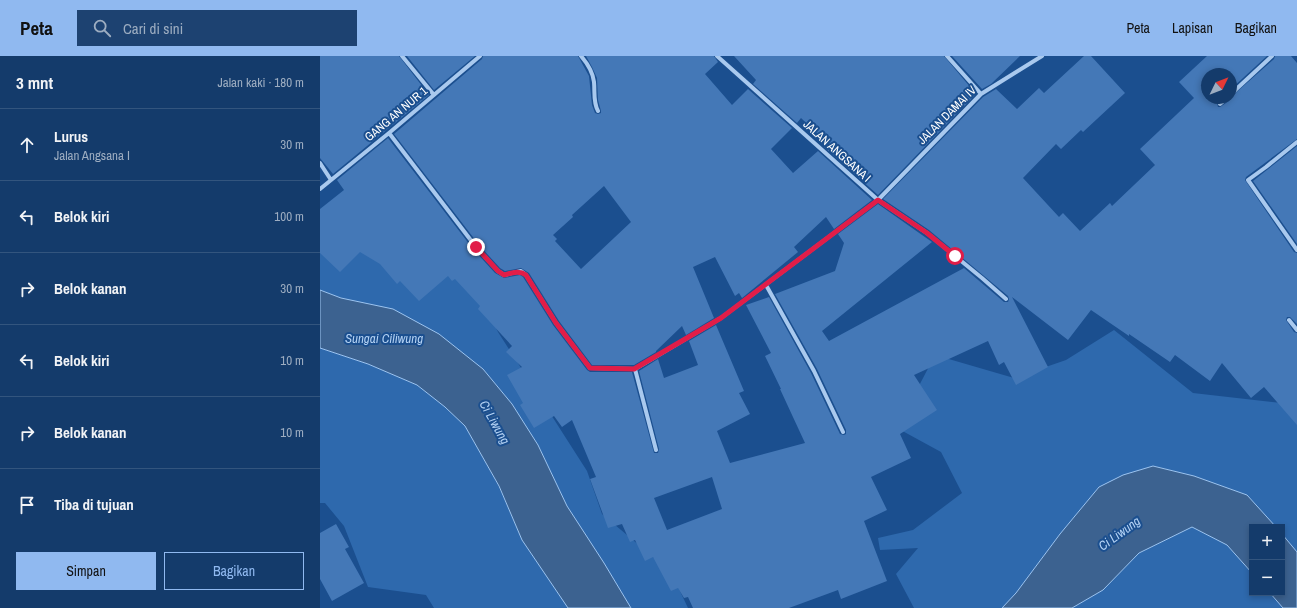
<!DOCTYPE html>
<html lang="id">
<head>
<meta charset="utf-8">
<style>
	body { margin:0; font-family:"Archivo Narrow",sans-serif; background:#1d4271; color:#f1f3f6 }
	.controls { position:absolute; right:12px; bottom:12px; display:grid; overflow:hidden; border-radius:0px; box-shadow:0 2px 6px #0003 }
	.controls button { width:36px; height:36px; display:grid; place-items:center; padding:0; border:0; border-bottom:1px solid #33557e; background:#143b6b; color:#f1f3f6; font:20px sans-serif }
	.compass { position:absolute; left:881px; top:12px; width:36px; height:36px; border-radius:50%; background:#143b6b; box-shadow:0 2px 6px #0003; rotate:47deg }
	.stop { position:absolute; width:12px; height:12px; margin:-9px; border:3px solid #e11d48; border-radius:50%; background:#fff }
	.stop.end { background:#e11d48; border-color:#fff; box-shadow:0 1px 4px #0008 }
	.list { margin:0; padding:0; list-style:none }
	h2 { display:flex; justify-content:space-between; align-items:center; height:52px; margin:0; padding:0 16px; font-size:17px }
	h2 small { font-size:13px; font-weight:400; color:#9dadc1 }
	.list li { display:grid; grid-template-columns:26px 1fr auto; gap:12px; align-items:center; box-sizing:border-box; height:72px; padding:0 16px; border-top:1px solid #33557e }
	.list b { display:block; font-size:15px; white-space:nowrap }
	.list p { margin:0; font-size:13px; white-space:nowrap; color:#9dadc1 }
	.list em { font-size:13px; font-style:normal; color:#9dadc1 }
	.actions { display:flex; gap:8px; padding:12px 16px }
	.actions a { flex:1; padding:9px 0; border:1px solid #90b9f0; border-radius:0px; text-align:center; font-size:14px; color:#90b9f0 }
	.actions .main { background:#90b9f0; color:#111 }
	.icon { flex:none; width:22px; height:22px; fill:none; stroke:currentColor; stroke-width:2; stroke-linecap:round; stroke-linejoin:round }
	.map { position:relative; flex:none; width:977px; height:552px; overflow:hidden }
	header { display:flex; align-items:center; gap:24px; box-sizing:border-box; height:56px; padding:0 20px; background:#90b9f0; color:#111 }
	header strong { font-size:19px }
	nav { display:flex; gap:22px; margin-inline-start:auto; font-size:14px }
	.search { width:280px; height:36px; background:#1d4271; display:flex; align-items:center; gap:10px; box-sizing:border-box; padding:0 14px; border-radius:0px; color:#9dadc1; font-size:15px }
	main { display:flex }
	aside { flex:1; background:#143b6b }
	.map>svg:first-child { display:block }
</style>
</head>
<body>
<header>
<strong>Peta</strong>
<div class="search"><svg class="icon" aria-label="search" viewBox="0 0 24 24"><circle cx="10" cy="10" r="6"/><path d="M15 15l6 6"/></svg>Cari di sini</div>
<nav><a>Peta</a><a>Lapisan</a><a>Bagikan</a></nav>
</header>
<main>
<aside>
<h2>3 mnt<small>Jalan kaki · 180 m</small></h2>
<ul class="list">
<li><svg class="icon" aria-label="ahead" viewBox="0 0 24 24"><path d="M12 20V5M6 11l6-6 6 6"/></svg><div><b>Lurus</b><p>Jalan Angsana I</p></div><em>30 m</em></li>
<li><svg class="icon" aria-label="left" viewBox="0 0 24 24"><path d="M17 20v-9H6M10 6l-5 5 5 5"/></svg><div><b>Belok kiri</b></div><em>100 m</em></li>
<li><svg class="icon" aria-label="right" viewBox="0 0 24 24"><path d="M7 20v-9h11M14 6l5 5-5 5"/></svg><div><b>Belok kanan</b></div><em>30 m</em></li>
<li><svg class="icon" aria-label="left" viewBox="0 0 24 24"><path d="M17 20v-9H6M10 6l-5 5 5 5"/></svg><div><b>Belok kiri</b></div><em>10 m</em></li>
<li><svg class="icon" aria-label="right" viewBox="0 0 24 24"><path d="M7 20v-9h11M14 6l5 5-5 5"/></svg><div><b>Belok kanan</b></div><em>10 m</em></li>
<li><svg class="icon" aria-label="arrive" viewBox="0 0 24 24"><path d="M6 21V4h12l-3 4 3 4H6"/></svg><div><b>Tiba di tujuan</b></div></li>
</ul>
<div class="actions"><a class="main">Simpan</a><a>Bagikan</a></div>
</aside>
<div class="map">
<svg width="977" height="552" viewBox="0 0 977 552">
	<rect width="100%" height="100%" fill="#1b4f8f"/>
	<path fill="#2e69ad" d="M0,162L149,218L178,276L267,415L282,458L351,516L368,552H311L247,450L218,389L192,348L163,313L21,242L0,234Z
		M794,274L873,337L970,348L977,356V497L962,479V471H956L927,439L874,420L833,410L779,431L740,478L696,537L682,552H594L576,518L598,492L560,494L558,482L593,474L642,437L621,396L577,372L615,299L694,322L746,304Z
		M0,292L48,308L97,329L125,351L145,370L178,429L202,484L248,552H114L106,539L48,531L24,470L5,447H0Z
		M872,471L907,489L932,517V537H950L963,552H752L783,534L819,497Z"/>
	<path fill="#3c6290" stroke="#9cc4f0" d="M0,234L21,242L73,253L119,278L163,313L192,348L218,389L247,450L284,507L311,552H248L202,484L179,430L145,370L125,351L97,329L48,308L0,292Z
		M833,410L874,420L927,439L956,471H932V517L907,489L872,471L819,497L783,534L752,552H682L696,537L740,478L779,431L803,419Z
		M962,478L977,496V552H963L950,537H962Z"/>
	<path fill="#4478b7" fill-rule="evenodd" d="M0,0H79L109,39L13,118L0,102Z
		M87,0H155L114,34Z
		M163,0H258L269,20L272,49L275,57L278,58L281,57V55L278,44L277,22L272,11L266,0H394L398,6L385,18L412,49L428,33L472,72L451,93L473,117L498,95L552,144L514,173L506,161L474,191L478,196L422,242L419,237L415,240L395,201L373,211L394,262L366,279L362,270L336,295V296L314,309H272L239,265L209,217L201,212L185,215L180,212L159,189L74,78L162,3ZM284,130L311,166L261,213L235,185L237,183L233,179L253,161L252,159Z
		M414,0H624L656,38L558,139L503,90L507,87L481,62L477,67L433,28L436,24Z
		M632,0H700L671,28L662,33Z
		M764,0H771L805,37L763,76L761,74L741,93L736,88L703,122L739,161L743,157L760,175L790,147L792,150L835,109L820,93L874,42L859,26L887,0H947L911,33V18H887V42H902L897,47L898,51H900L909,45L911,41L954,3L955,0H971L977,7V83L926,121L925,124L974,196L977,197V268L970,261H967L966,264L974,276L977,277V369L944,331L931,342L902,307L890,325L855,299L850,306L809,278V280L771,254L748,284L692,241L728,311L696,329L684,306L679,309L668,285L594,319L617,354L580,378L591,402L551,421L567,454L544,465L567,525L521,543L518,534L469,552H373L368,541L364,542L358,532L351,535L333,501L325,505L315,484L310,486L302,468L288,472L270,423L276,421L252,364L242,371L234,360L214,372L200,349L203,347L187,319L202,311L186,296L192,290L158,253L160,250L135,223L132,225L128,220L99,245L80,225L77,228L60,208L40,196L20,216L0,197V153L24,134L17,124L68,82L153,193L175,217L184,222L200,219L203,221L233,269L267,314L270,316H312L334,397H338L339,393L319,315L338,303L344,322L378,309L369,285L396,269L424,335L419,337L430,358L397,375L410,407L485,387L460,333H461L445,300L451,297L426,249L449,241L491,317L520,378L524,379L526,378V374L497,313L455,238L515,215L524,187L518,178L558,148L612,186L502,275L509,285L644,212L684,246H688L689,243L688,240L609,174L563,143L663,41L676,33L697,53L719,32L724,37ZM392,421L402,453L347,474L334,442Z
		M977,90V188L933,125Z
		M16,468L29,491L25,493L44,527L12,545L0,523V477Z"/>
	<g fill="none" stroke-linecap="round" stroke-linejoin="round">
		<path stroke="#a9c9ee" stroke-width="4" d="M82,0L114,39
			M261,0C267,7 273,17 274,26C275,37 273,46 278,55
			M397,0L558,144L607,177L662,222L686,243
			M627,0L661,38
			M911,38L952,0
			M900,48L907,42
			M69,77L156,191L178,215L184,219L201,215L206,219L236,267L270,312L315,313L336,394
			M977,86L946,111L928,124L977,194
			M0,107L11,124
			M0,133L69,77L160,0
			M446,229L494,315L523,376
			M969,264L977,274
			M315,313L401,262L558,144L661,38L722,0"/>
	</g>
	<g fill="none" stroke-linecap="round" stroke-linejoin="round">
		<path stroke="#e11d48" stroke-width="5" d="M156,191L178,215L184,219C192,217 199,214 206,219L236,267L270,312L314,313L401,262L558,144L607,177L635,200"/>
	</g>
	<g text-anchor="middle" stroke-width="4" stroke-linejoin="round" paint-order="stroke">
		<g font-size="12" fill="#fff" stroke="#1b4f8f">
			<text transform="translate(76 58) rotate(-40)" y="4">GANG AN NUR 1</text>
			<text transform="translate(627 59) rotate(-45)" y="4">JALAN DAMAI IV</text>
			<text transform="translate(517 95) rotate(42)" y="4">JALAN ANGSANA I</text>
		</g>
		<g font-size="13" font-style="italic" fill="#b5d3f5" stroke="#1b4f8f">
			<text x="64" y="287">Sungai Ciliwung</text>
			<text transform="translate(175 366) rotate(61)" y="5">Ci Liwung</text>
			<text transform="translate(799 477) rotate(-36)" y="5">Ci Liwung</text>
		</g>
	</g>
</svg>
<div class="controls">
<button>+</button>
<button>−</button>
</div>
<svg class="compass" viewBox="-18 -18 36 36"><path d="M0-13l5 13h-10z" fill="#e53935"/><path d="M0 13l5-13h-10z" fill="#9dadc1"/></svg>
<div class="stop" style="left:635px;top:200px"></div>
<div class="stop end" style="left:156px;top:191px"></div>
</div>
</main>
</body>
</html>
